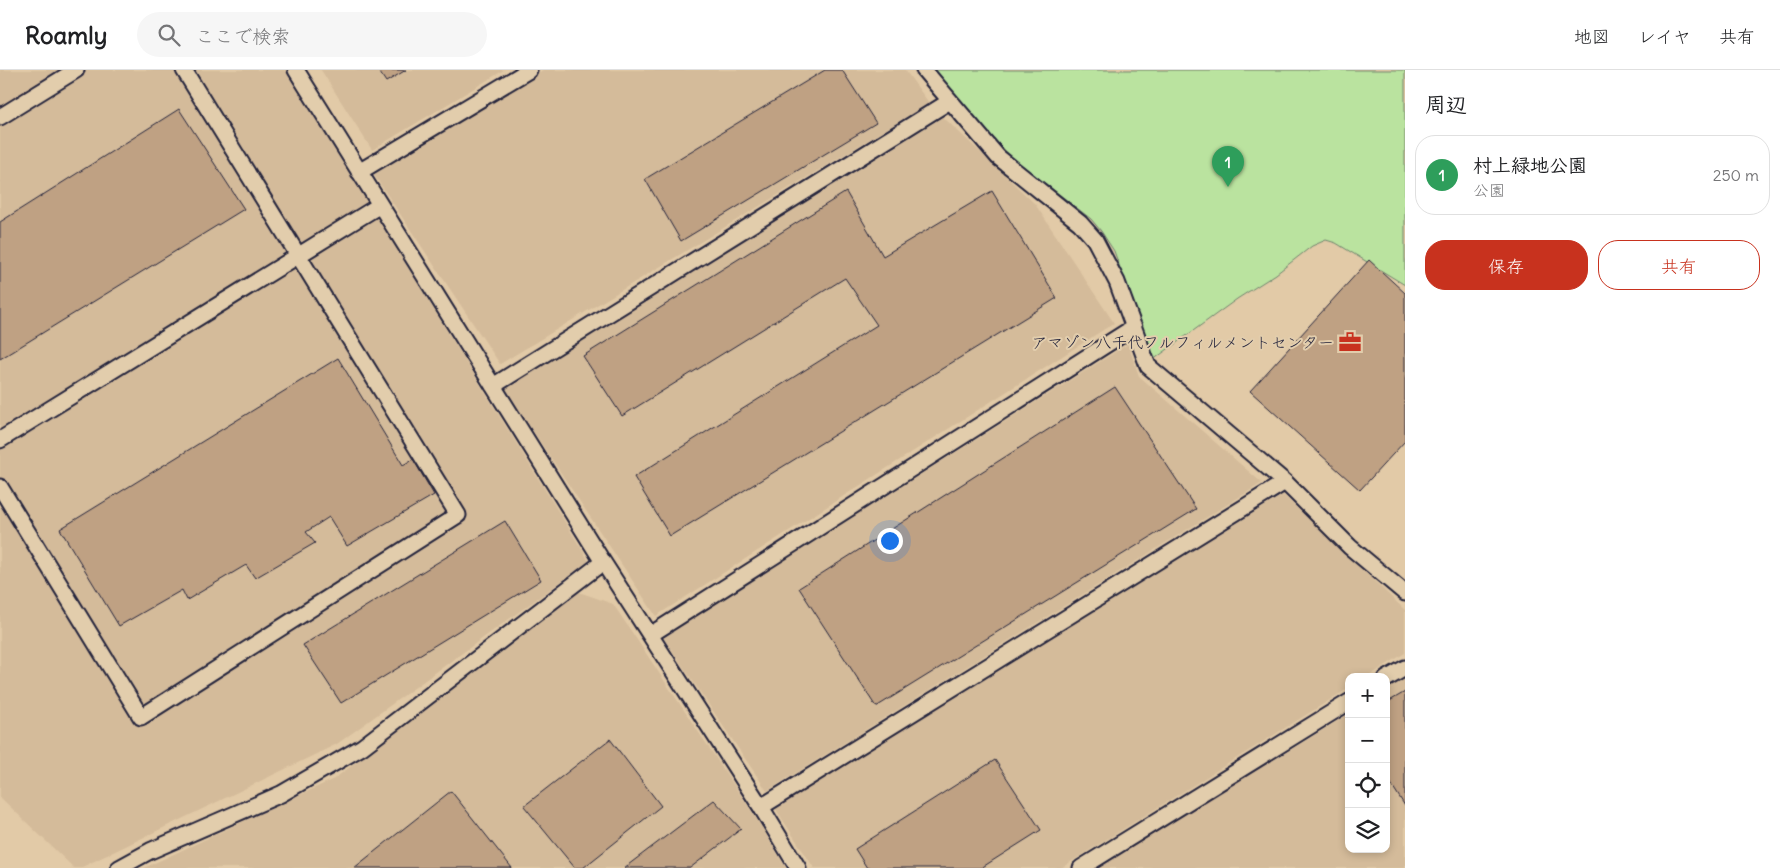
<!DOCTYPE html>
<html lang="ja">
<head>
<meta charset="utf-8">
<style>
	body { margin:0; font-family:Delius,"Klee One",sans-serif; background:#f6f6f6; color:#202124 }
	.controls { position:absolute; right:15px; bottom:15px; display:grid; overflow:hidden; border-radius:10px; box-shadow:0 2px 8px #0003 }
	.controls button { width:45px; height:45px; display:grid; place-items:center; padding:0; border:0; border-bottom:1px solid #e0e0e0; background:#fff; color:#202124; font:25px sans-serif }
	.you { position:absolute; left:889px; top:470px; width:18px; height:18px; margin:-12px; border:4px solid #fff; border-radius:50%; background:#1a73e8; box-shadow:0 0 0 8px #1a73e833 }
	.badge { display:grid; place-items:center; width:32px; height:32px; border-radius:50%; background:#c8321e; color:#fff; font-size:16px; font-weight:700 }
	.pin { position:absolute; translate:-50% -41px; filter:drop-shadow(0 1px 2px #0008) }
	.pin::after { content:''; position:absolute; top:26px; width:18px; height:15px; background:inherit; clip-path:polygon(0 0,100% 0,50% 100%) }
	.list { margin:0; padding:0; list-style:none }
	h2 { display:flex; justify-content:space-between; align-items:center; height:65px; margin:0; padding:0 20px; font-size:21px }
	h2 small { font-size:16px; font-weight:400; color:#757577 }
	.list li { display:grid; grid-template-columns:32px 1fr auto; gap:15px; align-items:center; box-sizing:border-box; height:80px; margin:0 10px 10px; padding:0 10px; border:1px solid #e0e0e0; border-radius:20px }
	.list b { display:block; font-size:19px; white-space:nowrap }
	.list p { margin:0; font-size:16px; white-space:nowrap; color:#757577 }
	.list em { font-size:16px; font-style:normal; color:#757577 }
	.actions { display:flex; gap:10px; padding:15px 20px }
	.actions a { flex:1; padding:11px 0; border:1px solid #c8321e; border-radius:20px; text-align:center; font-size:18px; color:#c8321e }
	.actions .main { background:#c8321e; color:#fff }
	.icon { flex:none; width:28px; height:28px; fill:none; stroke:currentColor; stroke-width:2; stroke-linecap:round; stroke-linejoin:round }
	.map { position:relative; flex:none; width:1405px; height:798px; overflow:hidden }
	header { display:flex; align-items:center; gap:30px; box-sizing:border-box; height:70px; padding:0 25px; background:#fff; border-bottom:1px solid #e0e0e0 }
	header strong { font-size:24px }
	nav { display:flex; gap:28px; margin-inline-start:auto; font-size:18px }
	.search { width:350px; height:45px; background:#f6f6f6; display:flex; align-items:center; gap:12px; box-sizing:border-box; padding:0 18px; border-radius:28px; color:#757577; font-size:19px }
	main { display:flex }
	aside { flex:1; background:#fff }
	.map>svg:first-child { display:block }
</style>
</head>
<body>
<header>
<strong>Roamly</strong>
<div class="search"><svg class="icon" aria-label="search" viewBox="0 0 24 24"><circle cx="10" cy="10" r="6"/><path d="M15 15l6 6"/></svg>ここで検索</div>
<nav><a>地図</a><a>レイヤ</a><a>共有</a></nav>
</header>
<main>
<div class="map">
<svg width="1405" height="798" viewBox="0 0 1405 798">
	<rect width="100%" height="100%" fill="#e2caa7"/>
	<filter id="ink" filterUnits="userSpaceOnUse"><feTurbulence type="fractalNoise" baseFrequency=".02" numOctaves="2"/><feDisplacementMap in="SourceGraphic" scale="10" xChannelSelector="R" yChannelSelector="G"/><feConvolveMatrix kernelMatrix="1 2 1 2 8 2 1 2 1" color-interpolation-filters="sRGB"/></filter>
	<g filter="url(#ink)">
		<path fill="#d4bb9a" d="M0,0H286L589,491L337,674L80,798H74L0,727Z
			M321,0H504L372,80Z
			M543,0H905L929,33L500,294L372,102Z
			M943,47L1035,134L1114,253L656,546L505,319Z
			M1128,274L1139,306L1262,413L767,721L663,567Z
			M1283,425L1405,540V583L1367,607H1349V618L1061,798H814L775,738Z
			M579,522L613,534L754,745L786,798H144L334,709Z
			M1405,609V798H1098L1349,644V779H1386V620Z"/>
		<path fill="#bae39f" stroke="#6e826d" d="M931,0H1405V215L1336,173L1326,170L1312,176L1276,204L1237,229L1153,290L1114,181L1101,161L1091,149L1009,85Z"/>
		<path fill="#bfa183" stroke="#22223b" d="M378,0H406L386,12Z
			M825,0H842L876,53L681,171L645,109Z
			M179,39L244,139L0,289V152Z
			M992,121L1057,228L670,466L634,407L877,255L845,208L622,346L583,286L846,122L883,186Z
			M1369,190L1405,223V371L1360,420L1250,321Z
			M338,288L403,395L413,389L434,425L347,476L329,447L306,462L315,473L255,508L246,495L187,530L182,520L119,556L60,459Z
			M1115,317L1196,439L876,637L799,518Z
			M505,451L541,510L341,633L303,575Z
			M1405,622V736L1386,706V633Z
			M610,669L661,736L583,798H575L524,736Z
			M995,690L1041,760L981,798H867L855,779Z
			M451,721L512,798H354Z
			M714,730L741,759L690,798H624Z"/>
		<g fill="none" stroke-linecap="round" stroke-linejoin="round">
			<defs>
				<path id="minor" d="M296,0L603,492L761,737L798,798
					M924,0L998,87L1080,153L1095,170L1117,212L1148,296L1285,412L1350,477L1405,523
					M0,47L76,0
					M359,102L529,0
					M493,316L950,31
					M0,370L380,135
					M0,417L141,647L458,445L184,0
					M650,565L1134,257
					M1386,609L1405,598
					M761,737L1285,412
					M119,798L150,781L281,724L362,677L603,492
					M1081,798L1349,632"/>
			</defs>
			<use href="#minor" stroke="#22223b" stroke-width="19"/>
			<use href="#minor" stroke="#e2cdac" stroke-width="15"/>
		</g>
	</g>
	<defs>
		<symbol id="office-bare" viewBox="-9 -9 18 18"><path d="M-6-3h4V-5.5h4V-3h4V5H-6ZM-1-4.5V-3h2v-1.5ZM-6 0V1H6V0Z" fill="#c8321e" stroke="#e2cdac" stroke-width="2.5" paint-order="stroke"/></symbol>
	</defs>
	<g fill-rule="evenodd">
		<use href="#office-bare" x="1334" y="256" width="32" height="32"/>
	</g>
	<g text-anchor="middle" stroke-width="4" stroke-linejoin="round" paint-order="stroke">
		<g font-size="16" fill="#22223b" stroke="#e2cdac" text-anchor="end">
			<text x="1334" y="278">アマゾン八千代フルフィルメントセンター</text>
		</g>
	</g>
</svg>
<div class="controls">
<button>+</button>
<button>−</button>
<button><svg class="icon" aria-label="locate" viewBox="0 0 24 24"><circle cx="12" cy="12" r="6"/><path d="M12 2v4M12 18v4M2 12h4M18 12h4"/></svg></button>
<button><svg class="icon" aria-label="layers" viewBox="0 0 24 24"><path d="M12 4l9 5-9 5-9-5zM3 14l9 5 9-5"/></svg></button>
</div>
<div class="you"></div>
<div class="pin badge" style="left:1228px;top:117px;background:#2e9e5b">1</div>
</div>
<aside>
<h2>周辺<small></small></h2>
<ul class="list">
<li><span class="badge" style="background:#2e9e5b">1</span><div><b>村上緑地公園</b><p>公園</p></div><em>250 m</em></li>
</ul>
<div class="actions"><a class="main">保存</a><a>共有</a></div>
</aside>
</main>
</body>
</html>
